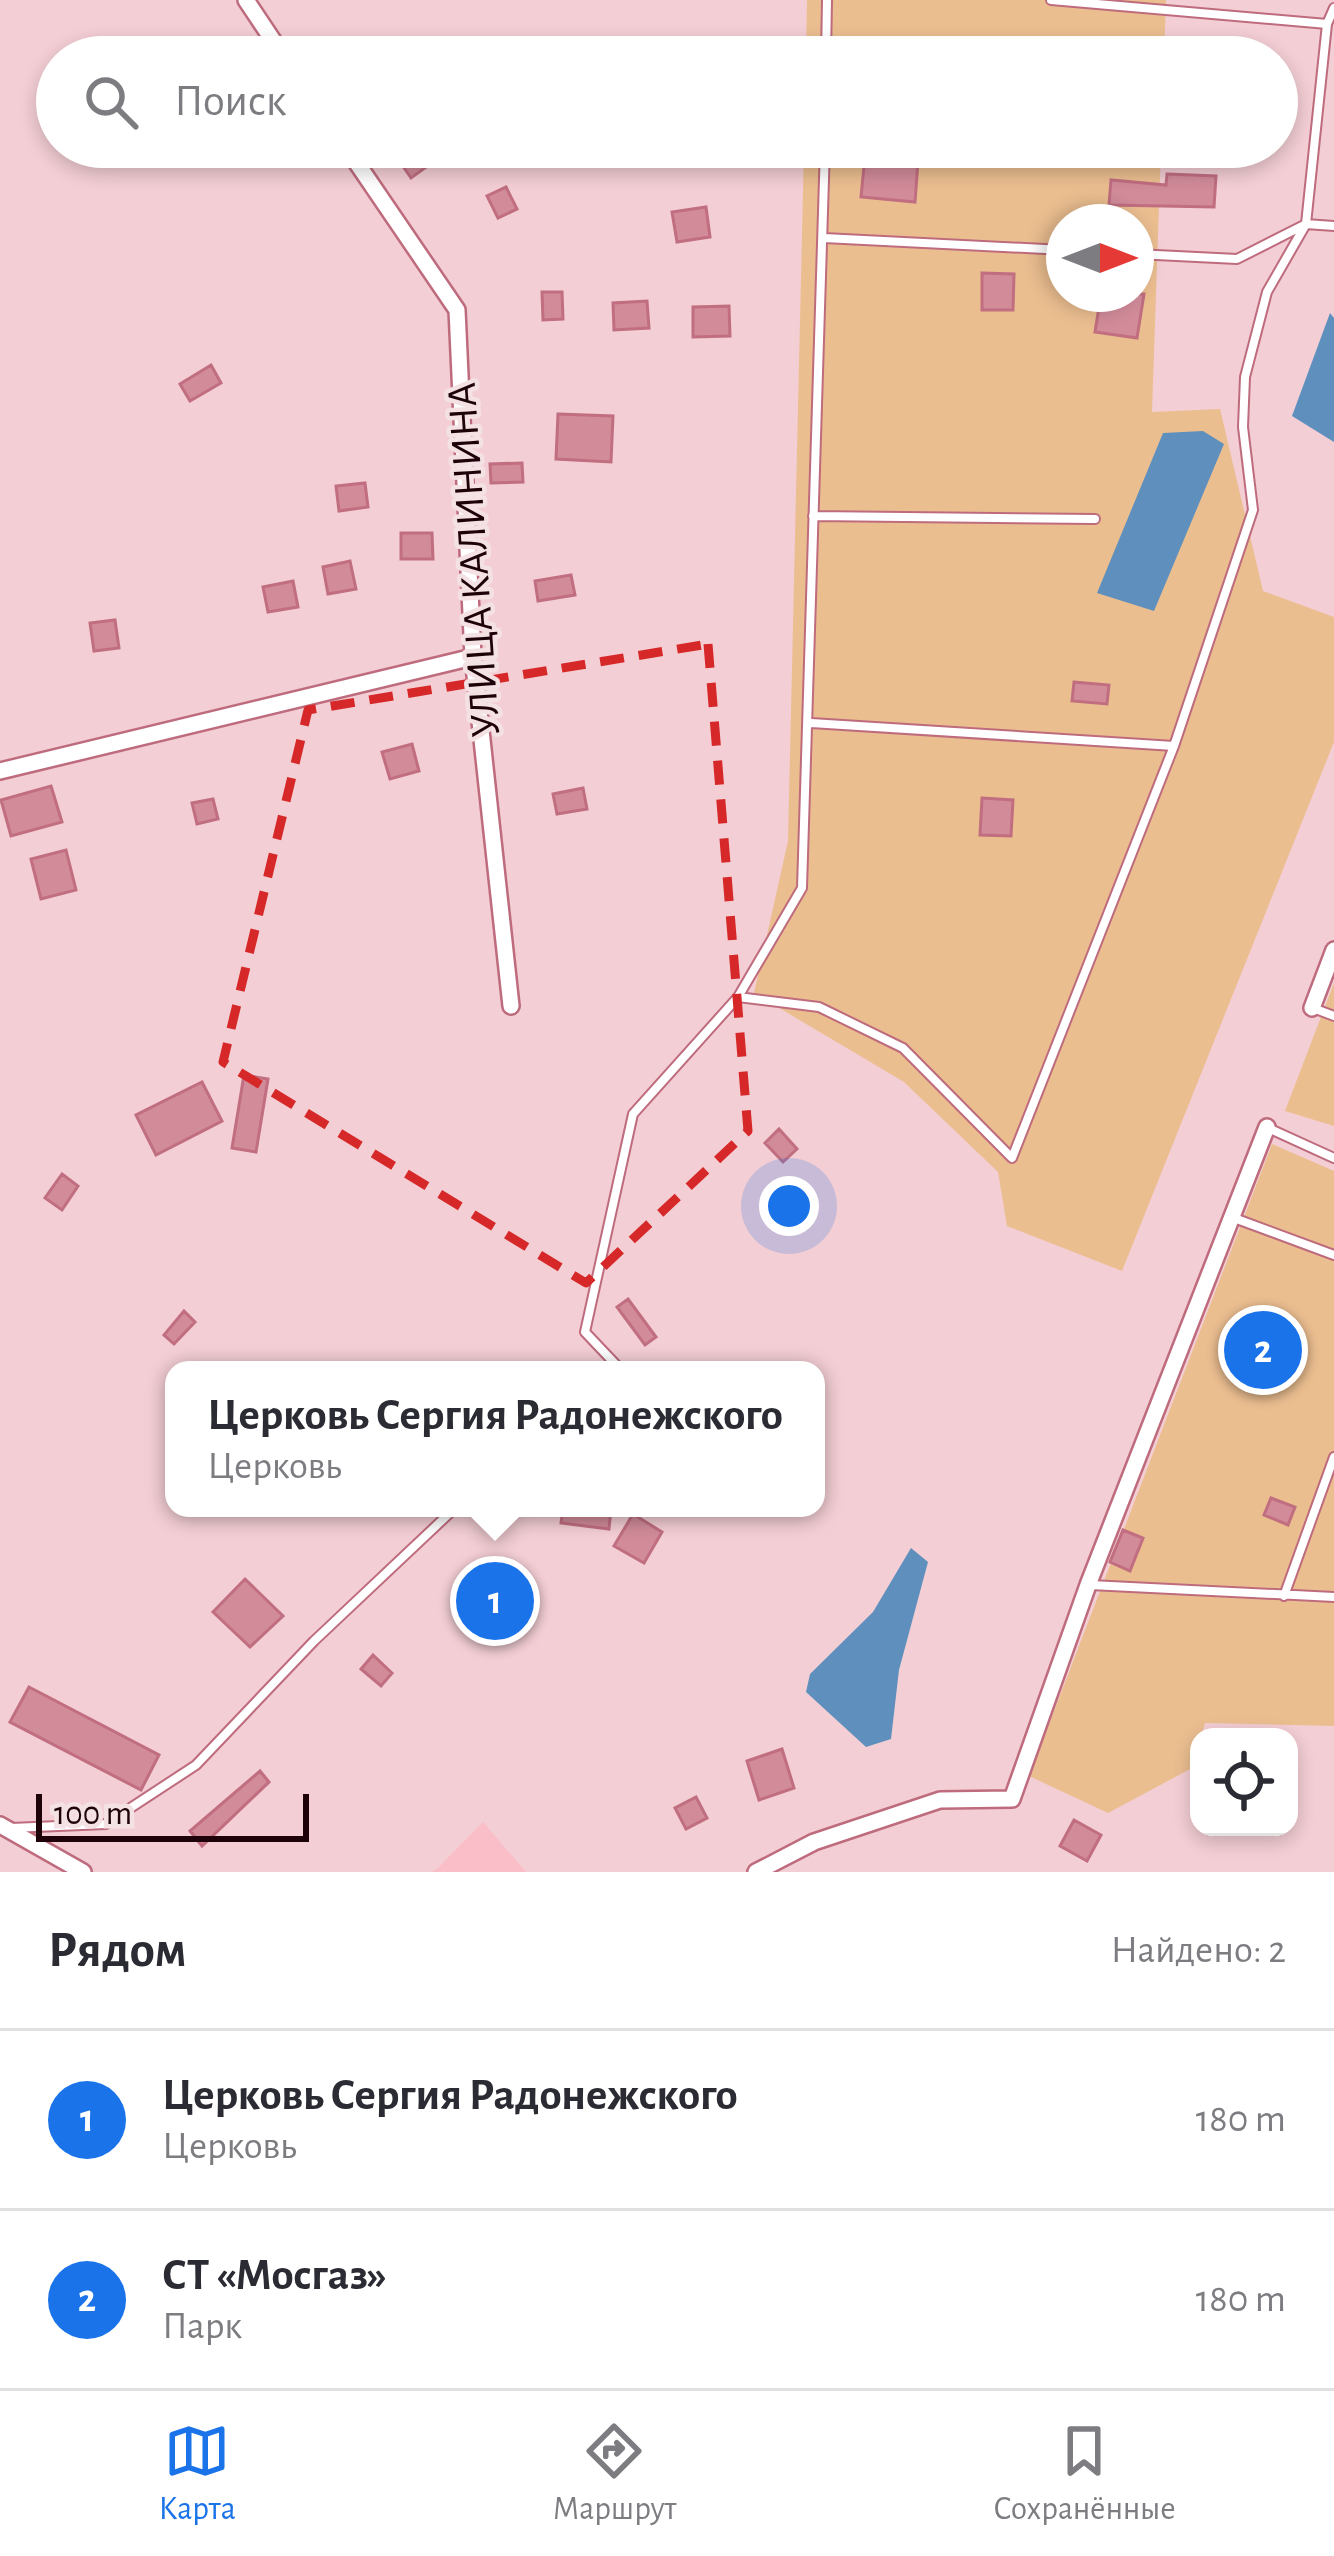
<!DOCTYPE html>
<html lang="ru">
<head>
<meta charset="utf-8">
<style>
	body { margin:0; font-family:"Alegreya Sans",sans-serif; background:#f2f2f3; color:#2b2b33 }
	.controls { position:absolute; right:36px; bottom:36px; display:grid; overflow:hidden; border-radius:24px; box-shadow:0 6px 18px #0003 }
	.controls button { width:108px; height:108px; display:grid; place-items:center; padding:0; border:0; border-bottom:3px solid #e1e1e2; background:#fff; color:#2b2b33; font:60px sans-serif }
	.compass { position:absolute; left:1046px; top:204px; width:108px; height:108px; border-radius:50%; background:#fff; box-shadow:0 6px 18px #0003; rotate:90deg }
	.scale { position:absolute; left:36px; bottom:30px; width:273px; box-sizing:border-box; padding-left:12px; border:6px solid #1e0209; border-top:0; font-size:33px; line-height:42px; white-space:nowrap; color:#1e0209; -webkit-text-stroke:9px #f4e1e4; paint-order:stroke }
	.you { position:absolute; left:789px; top:1206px; width:42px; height:42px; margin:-30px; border:9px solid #fff; border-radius:50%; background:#1a73e8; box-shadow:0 0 0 18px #1a73e833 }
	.badge { display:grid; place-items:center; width:78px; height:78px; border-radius:50%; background:#1a73e8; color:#fff; font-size:39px; font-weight:700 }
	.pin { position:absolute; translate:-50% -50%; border:6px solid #fff; box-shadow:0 3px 12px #0006 }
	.popup { position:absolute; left:165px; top:1361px; width:660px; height:156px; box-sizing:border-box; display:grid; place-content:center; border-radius:24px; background:#fff; filter:drop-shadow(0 3px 9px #0005); font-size:39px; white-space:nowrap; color:#7c7c81 }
	.popup b { font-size:45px; color:#2b2b33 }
	.popup::after { content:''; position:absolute; left:50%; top:100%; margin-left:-24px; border:24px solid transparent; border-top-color:#fff }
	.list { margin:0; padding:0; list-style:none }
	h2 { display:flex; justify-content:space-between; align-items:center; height:156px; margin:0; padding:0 48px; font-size:51px }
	h2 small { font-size:39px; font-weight:400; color:#7c7c81 }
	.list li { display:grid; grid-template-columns:78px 1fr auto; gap:36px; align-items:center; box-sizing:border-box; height:180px; padding:0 48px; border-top:3px solid #e1e1e2 }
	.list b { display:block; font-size:45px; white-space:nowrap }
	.list p { margin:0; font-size:39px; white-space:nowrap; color:#7c7c81 }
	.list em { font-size:39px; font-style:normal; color:#7c7c81 }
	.icon { flex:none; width:66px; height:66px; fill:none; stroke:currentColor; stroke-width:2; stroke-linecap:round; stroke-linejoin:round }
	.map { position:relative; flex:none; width:1334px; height:1872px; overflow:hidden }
	.search { position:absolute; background:#fff; box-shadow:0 6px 18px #0003; left:36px; right:36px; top:36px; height:132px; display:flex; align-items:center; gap:30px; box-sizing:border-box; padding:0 42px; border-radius:66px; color:#7c7c81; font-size:45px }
	.sheet { height:516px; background:#fff }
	nav { display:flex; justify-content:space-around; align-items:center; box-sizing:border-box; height:168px; border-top:3px solid #e1e1e2; background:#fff; font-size:33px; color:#7c7c81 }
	nav a { display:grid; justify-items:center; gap:6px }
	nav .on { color:#1a73e8 }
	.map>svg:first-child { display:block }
</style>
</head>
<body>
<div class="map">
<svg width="1334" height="1872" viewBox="0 0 1334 1872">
	<rect width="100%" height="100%" fill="#f3ced4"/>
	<path fill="#fabec9" d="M483,1822L526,1872H432L437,1869Z"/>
	<path fill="#ebbe90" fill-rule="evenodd" d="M807,0H1166L1164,57H806Z
		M804,147H1161L1152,412L1220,409L1263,591L1334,617V742L1122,1271L1007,1226L998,1172L904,1082L754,993L788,841ZM1064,222H1136V294H1064Z
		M1334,983V1126L1285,1111Z
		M1272,1144L1334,1171V1726L1205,1723L1192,1768L1108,1813L1029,1776Z"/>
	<path fill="#5f90bd" d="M1330,313L1334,318V442L1292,416Z
		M1203,431L1224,444L1154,611L1097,593L1163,433Z
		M911,1548L928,1562L899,1670L891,1739L866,1747L806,1692L810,1674L873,1612Z"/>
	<path fill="#d18b99" stroke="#c06e80" stroke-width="3" d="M409,147H454L411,178L396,156Z
		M865,156L918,161L915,202L861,197Z
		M1167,174L1216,176L1214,207L1109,205L1111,180L1166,185Z
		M506,187L517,209L498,218L487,196Z
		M706,207L710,237L677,242L672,212Z
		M982,273L1014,274L1013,310H982Z
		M542,292H562L563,319L543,320Z
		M1101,294H1144L1137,338L1095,332Z
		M647,301L649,328L614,330L613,303Z
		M729,306L730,336L693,337V307Z
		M211,365L221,383L190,401L180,384Z
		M558,414L613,416L611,462L556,459Z
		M522,463L523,482L491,483L490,464Z
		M365,483L368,507L339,511L336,486Z
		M401,533H432L433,559H401Z
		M350,561L356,589L328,594L323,567Z
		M571,575L575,595L538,601L535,581Z
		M293,581L298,607L268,612L263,587Z
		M115,620L119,648L94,651L90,623Z
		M1074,682L1109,685L1107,704L1072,701Z
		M412,744L419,771L390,779L382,752Z
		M51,786L62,822L11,836L1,800Z
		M583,788L587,809L557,814L553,794Z
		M982,798L1013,800L1011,836L980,835Z
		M213,799L218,819L197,824L192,803Z
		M66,850L76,890L41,899L31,859Z
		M244,1075L268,1079L256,1152L232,1148Z
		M202,1082L222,1121L156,1155L136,1115Z
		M779,1129L797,1149L783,1162L765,1143Z
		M62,1174L78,1186L62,1210L45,1198Z
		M628,1299L656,1337L645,1345L617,1307Z
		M184,1311L195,1322L174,1344L164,1335Z
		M1271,1498L1295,1507L1288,1525L1264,1515Z
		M563,1508H611L609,1529L561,1523Z
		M633,1514L662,1532L644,1563L614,1546Z
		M1123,1530L1143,1538L1130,1571L1110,1562Z
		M472,1570L528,1580L518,1633L462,1623Z
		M245,1579L283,1616L250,1647L213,1612Z
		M373,1655L392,1673L381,1686L361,1669Z
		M29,1687L159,1755L141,1790L10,1722Z
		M782,1749L794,1788L759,1800L747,1761Z
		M260,1771L269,1782L202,1846L190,1831Z
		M696,1797L707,1818L686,1829L675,1808Z
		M1074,1820L1101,1835L1087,1861L1060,1846Z"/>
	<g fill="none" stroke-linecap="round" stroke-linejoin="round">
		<defs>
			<path id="service" d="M1051,0L1327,24L1334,8
				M1327,24L1306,224L1334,226
				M826,57L827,0
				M824,238L1064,250
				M1136,254L1237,259L1306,224
				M813,516L1095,519
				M811,723L1174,746
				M738,997L802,888L825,147
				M1313,1008L1334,1016
				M1268,1128L1334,1158
				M1234,1218L1334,1255
				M621,1370L585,1332L633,1114L738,997L819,1007L903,1048L1012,1158L1174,746L1253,510L1243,427L1245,377L1267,292L1306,224
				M1090,1585L1334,1597
				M1284,1596L1334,1457
				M11,1828L106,1824L196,1765L314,1641L455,1508"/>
			<path id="minor" d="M246,0L284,57
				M346,147L457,310L473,657L511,1006
				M0,771L473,657
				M1312,1008L1334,950
				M0,1825L83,1872
				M756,1872L814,1842L940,1800L1012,1799L1088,1585L1267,1127"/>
		</defs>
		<use href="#service" stroke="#be6b7d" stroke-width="12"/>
		<use href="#minor" stroke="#be6b7d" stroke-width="20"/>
		<use href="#service" stroke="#fff" stroke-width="8"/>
		<use href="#minor" stroke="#fff" stroke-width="15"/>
	</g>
	<path fill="none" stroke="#d62828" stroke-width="9" stroke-dasharray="24 15" stroke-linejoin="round" d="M708,644L748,1131L586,1283L223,1062L308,710Z"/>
	<g text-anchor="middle" stroke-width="9" stroke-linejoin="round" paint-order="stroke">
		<g font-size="42" fill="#1e0209" stroke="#f4e1e4">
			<text transform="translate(472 560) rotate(-94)" y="15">УЛИЦА КАЛИНИНА</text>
		</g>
	</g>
</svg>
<div class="controls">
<button><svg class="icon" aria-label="locate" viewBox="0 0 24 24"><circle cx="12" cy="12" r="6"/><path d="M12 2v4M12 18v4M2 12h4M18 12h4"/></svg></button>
</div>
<svg class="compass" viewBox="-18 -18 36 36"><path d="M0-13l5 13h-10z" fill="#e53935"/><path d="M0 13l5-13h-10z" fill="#7c7c81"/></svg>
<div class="scale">100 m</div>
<div class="you"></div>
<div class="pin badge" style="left:495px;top:1601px">1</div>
<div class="popup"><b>Церковь Сергия Радонежского</b>Церковь</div>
<div class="pin badge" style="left:1263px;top:1350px">2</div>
<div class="search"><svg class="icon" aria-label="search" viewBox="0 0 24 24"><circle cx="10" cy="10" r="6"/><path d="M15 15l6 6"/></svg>Поиск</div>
</div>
<section class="sheet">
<h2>Рядом<small>Найдено: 2</small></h2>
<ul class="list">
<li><span class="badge">1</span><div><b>Церковь Сергия Радонежского</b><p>Церковь</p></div><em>180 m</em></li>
<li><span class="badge">2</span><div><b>СТ «Мосгаз»</b><p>Парк</p></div><em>180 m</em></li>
</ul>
</section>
<nav>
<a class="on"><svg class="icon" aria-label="map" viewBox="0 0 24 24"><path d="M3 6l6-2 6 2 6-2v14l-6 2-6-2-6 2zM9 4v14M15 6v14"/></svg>Карта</a>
<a><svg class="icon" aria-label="directions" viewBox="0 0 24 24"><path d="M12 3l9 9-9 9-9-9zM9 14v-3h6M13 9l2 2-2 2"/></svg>Маршрут</a>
<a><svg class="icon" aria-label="saved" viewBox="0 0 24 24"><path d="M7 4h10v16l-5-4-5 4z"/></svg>Сохранённые</a>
</nav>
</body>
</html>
